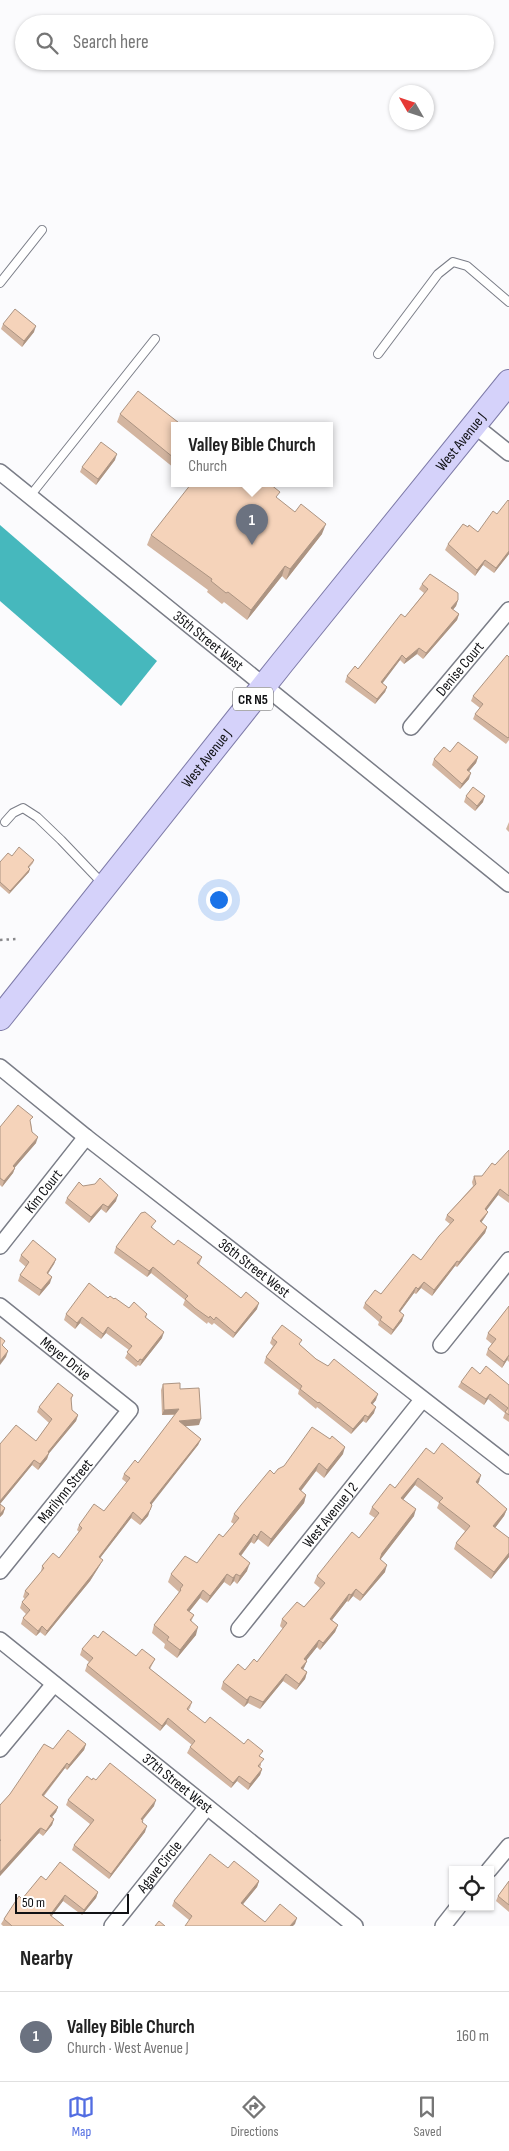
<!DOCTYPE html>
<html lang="en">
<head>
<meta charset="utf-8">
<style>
	body { margin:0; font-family:"Sofia Sans Condensed",sans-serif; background:#f2f2f2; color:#222 }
	.controls { position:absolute; right:15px; bottom:15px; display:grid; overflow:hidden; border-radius:0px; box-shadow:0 1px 4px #0004 }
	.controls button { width:45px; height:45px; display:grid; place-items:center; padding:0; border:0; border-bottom:1px solid #e0e0e0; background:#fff; color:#222; font:25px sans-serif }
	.compass { position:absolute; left:389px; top:85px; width:45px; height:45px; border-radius:50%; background:#fff; box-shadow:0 1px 4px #0004; rotate:309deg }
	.scale { position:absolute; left:15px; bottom:12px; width:114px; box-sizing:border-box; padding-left:5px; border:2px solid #101114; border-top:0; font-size:14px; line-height:18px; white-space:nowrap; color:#101114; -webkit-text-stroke:4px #fff; paint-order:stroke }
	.you { position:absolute; left:218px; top:899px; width:18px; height:18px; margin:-12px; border:4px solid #fff; border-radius:50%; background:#1a73e8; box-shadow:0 0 0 8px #1a73e833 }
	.badge { display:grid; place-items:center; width:32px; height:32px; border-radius:50%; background:#526de2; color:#fff; font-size:16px; font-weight:700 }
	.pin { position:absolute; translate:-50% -41px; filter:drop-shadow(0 1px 2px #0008) }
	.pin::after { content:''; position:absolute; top:26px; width:18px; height:15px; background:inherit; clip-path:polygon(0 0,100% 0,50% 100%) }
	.popup { position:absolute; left:171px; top:422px; width:162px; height:65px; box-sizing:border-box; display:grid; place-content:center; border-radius:0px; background:#fff; filter:drop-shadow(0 1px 4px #0005); font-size:16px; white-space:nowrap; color:#767676 }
	.popup b { font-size:19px; color:#222 }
	.popup::after { content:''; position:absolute; left:50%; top:100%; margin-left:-10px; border:10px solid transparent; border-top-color:#fff }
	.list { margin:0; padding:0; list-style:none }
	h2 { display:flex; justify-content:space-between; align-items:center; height:65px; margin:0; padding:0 20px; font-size:21px }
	h2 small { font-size:16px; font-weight:400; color:#767676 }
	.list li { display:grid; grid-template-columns:32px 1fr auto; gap:15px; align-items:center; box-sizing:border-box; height:90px; padding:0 20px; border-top:1px solid #e0e0e0 }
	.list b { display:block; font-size:19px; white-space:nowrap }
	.list p { margin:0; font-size:16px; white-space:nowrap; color:#767676 }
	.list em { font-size:16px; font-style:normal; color:#767676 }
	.icon { flex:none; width:28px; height:28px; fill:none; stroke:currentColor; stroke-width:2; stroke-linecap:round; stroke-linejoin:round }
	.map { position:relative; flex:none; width:509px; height:1926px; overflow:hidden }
	.search { position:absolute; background:#fff; box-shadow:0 1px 4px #0004; left:15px; right:15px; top:15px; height:55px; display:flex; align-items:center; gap:12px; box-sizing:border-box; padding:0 18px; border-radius:28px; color:#767676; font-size:19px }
	.sheet { height:155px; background:#fff }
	nav { display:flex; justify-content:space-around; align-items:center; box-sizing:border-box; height:70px; border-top:1px solid #e0e0e0; background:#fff; font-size:14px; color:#767676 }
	nav a { display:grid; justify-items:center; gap:2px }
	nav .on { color:#526de2 }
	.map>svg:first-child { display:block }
</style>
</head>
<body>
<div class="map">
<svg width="509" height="1926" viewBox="0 0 509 1926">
	<rect width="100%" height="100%" fill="#fbfbfd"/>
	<path fill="#46b8bd" d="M0,525L157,661L121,706L0,601Z"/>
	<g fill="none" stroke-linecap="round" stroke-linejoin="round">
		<defs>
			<path id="lane" d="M0,283L42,230
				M378,354L438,274L453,262L467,266L509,302
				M30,496L155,339
				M5,822L13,813L23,808L37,817L61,840L103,884"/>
			<g id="street">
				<path d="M474,425L509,453"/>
				<path id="s1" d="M0,472L509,884"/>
				<path id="s2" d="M411,727L509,610"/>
				<path id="s3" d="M0,1067L86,1137L509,1466"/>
				<path id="s4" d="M0,1246L86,1137"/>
				<path id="s5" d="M0,1306L130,1410L0,1571"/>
				<path d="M441,1345L509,1260"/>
				<path id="s6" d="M239,1629L422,1400"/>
				<path id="s7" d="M0,1640L355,1926"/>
				<path d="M0,1749L54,1684"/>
				<path d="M489,1870L509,1846"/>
				<path id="s8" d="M112,1926L207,1807"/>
				<path d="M443,1926L458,1907"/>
			</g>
			<g id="primary">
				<path id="s9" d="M0,1018L282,663L509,382"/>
			</g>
		</defs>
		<use href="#lane" stroke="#7a7d87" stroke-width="10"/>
		<use href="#street" stroke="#7a7d87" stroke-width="18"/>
		<use href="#primary" stroke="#7e7ba8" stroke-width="26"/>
		<path stroke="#88888b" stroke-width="2.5" stroke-dasharray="2.5 4" stroke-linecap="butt" d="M0,940L17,939"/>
		<use href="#lane" stroke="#fff" stroke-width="8"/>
		<use href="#street" stroke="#fff" stroke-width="15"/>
		<use href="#primary" stroke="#d5d2fa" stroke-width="24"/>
	</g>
	<path fill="#d3b5a0" d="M3,324L34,332L22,347L1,329Z
		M120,414L174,426V468L117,422Z
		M115,460L96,485L80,472L82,467Z
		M278,499L322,534L286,580L282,576L247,620L224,602L222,604L207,592L208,590L147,545L151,535Z
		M448,544L509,554L494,573L483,565L475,576L445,550Z
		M422,584L458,600L456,606L453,610L459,614L457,620L423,659L417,654L404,664L400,660L382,683L387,687L385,692L375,704L345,682L347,676L358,669L405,617L424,593L419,589Z
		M509,657V740L506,744L473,719L475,714L480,708L471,701L473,696Z
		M450,752L478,757L476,763L469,771V779L460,789L432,765L434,759Z
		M466,796L483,802L475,811L464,802Z
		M509,822V832L506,829Z
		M12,856L34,860L33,863L29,868V872L9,894L0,886V862Z
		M31,1123L32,1132L36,1143L15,1167L13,1173L2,1187L0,1185V1127Z
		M509,1150V1203L498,1195L486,1210L488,1212L485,1217L481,1223L487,1227L485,1233L457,1267L455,1266L432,1296L421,1288L416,1294L414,1293L400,1312L402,1321L391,1335L378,1325L379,1322L363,1308L365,1303L381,1294L421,1260L450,1224L445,1220L447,1215L473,1186L472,1182L474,1176H482L495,1165Z
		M83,1186L116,1201L106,1213L101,1209L89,1223L65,1203L67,1198Z
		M154,1226L152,1228L174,1245L202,1257L199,1265L241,1298L257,1309L233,1338L214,1323L212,1325L208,1322L207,1324L193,1313L183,1305L185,1300L151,1273L147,1277L114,1253L116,1247Z
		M21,1255L56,1259L54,1264L48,1274L50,1283L39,1296L18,1281L20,1275L26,1267L19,1261Z
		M108,1298L114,1299L129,1308L147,1314L146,1318L162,1338L140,1366L138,1365L136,1367L125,1358L129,1350L106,1333L101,1339L80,1323L75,1329L64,1320L66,1314Z
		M509,1306V1362L507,1360L502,1368L486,1355L488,1349L492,1344L486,1339L488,1333Z
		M272,1338L300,1345L316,1359L376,1400L372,1404L374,1413L366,1423L363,1421L351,1434L317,1407L316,1409L298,1394L299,1390L264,1363L266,1357L273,1346L270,1343Z
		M480,1374L509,1385V1422L503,1418L505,1413L488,1399L484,1405L458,1387L461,1382Z
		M163,1384L180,1389L199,1425L185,1426L201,1439L198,1445L151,1504L148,1516L140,1525L131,1518L100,1558V1565L90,1581L45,1636L40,1632L36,1636L21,1624L23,1618L26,1614L20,1608L22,1602L25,1599L23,1597L25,1591L41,1572L42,1566L59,1558L79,1532L77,1530L79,1525L104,1511L127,1483L122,1479L124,1474L138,1463L175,1415H162L161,1390Z
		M73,1395L71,1401L72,1410L78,1415L76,1421L49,1453L47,1459L38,1470L32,1465L0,1504L5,1508L3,1514L0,1517V1444L36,1441L49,1423L37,1412L39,1407Z
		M343,1454L324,1478L316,1471L301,1491L306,1495L304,1503L268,1547L258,1539L254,1544L251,1542L241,1556L247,1571L237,1584L234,1581L230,1586L224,1582L207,1603L200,1598L189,1612L194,1615L191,1622L196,1635L177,1658L164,1648L165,1644L152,1633L154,1625L177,1595L179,1592L168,1582L171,1574L197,1563L223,1537L234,1524L231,1522L234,1514L274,1474Z
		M434,1454L479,1482L477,1484L507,1509L504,1516L495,1528L509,1538V1557L491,1579L454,1549L456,1543L465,1531L437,1508L439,1503L415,1485L403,1499L414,1516L380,1560L385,1572L360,1601L353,1596L348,1602L347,1601L332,1620L338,1625L335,1632L320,1650L317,1647L306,1660L307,1661L303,1669L307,1672L305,1679L296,1690L283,1681L260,1709L248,1703L244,1707L221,1689L223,1682L245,1670L257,1662L283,1629L280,1626L282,1619L304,1607L320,1588L314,1583L317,1576L359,1538L375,1518L369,1514L372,1507Z
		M98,1638L136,1656L155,1659L150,1669L192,1702L190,1708L188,1711L205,1723L261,1757V1765L260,1767L262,1769L260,1775L248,1790L237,1781L231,1788L187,1753L190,1747L192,1745L166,1724L160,1731L85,1671L87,1665L89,1662L80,1655L82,1649Z
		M86,1744L84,1750L67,1770L65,1768L44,1796L58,1807L56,1812L52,1817L54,1819L52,1825L43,1836L39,1833L37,1835L0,1876V1805L53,1749Z
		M92,1780H96L154,1806L143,1820V1822L145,1832L109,1879L72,1850L74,1845L90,1824L66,1805L68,1800Z
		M228,1868L259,1881L257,1887L243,1904L265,1922L295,1924L189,1920L172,1906L174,1901Z
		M46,1880L98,1892L96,1898L82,1915L63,1901L51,1916L64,1926H3L1,1924L4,1919L22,1899Z
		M509,1881V1912L496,1901L498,1896Z"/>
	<path fill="#ac9482" d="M36,326L34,332L22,347L24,341Z
		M117,454L115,460L96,485L98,479Z
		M326,524L322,534L286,580L290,569Z
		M509,551V554L494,573L496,568Z
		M485,560L483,565L475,576L477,570Z
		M285,566L282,576L247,620L251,610Z
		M458,600L456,606L449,614L451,608Z
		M459,614L457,620L423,659L426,653Z
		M419,648L417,654L404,664L406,659Z
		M402,655L400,660L379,688L381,682Z
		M387,687L385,692L375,704L377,699Z
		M478,757L476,763L465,776L467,770Z
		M471,773L469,779L460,789L462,784Z
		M485,796L483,802L475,811L477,806Z
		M30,869L29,872L9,894L10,891Z
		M38,1137L36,1143L11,1172L13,1166Z
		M15,1168L13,1173L2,1187L4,1181Z
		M500,1189L498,1195L483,1215L485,1209Z
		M118,1195L116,1201L106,1213L108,1207Z
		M103,1204L101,1209L89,1223L91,1217Z
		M488,1212L485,1217L478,1227L480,1221Z
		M487,1227L485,1233L457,1267L459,1262Z
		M56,1259L54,1264L44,1279L47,1273Z
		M457,1261L455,1266L432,1296L434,1290Z
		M153,1267L151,1273L147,1277L149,1271Z
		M52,1277L50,1283L39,1296L41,1290Z
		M424,1282L421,1288L416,1294L418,1289Z
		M416,1287L414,1293L397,1316L399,1311Z
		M259,1303L257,1309L233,1338L235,1333Z
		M404,1315L402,1321L391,1335L393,1330Z
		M82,1317L80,1323L75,1329L77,1323Z
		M108,1327L106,1333L101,1339L103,1334Z
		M164,1332L162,1338L140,1366L142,1360Z
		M8,1351L6,1357L0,1365V1361Z
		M509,1355L507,1360L502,1368L504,1362Z
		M378,1394L376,1400L369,1409L371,1403Z
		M490,1394L488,1399L484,1405L486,1399Z
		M376,1407L374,1413L366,1423L368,1417Z
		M179,1409L177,1414L162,1415L164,1410Z
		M78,1415L76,1421L46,1457L48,1452Z
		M365,1415L363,1421L351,1434L353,1429Z
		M201,1419L199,1425L177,1427L179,1421Z
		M201,1439L198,1445L148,1509L150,1503Z
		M345,1447L343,1454L324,1478L327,1470Z
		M49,1453L47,1459L38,1470L40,1464Z
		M34,1460L32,1465L0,1504V1501Z
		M319,1463L316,1471L296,1497L299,1489Z
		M481,1475L479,1482L473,1489L476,1482Z
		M418,1478L415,1485L399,1505L401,1498Z
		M306,1495L304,1503L268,1547L271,1539Z
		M152,1505L148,1516L140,1525L142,1520Z
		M5,1508L3,1514L0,1517V1514Z
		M416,1509L414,1516L380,1560L382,1553Z
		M507,1509L504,1516L491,1533L493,1526Z
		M133,1512L131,1518L97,1562L99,1557Z
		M261,1531L258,1539L254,1544L257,1537Z
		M254,1534L251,1542L236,1562L239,1554Z
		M509,1553V1557L491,1579L494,1572Z
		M103,1560L100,1565L90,1581L45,1636L47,1631Z
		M250,1563L247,1571L237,1584L240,1576Z
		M387,1565L385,1572L360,1601L363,1595Z
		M227,1574L224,1582L207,1603L210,1596Z
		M236,1574L234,1581L230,1586L233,1578Z
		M356,1589L353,1596L348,1602L351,1595Z
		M203,1590L200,1598L184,1618L187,1610Z
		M349,1594L347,1601L328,1625L330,1619Z
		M338,1625L335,1632L320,1650L323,1643Z
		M42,1626L40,1632L36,1636L38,1631Z
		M198,1627L196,1635L177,1658L180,1650Z
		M319,1640L317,1647L302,1666L304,1659Z
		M307,1661L304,1668L299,1675L301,1668Z
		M307,1672L305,1679L296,1690L299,1684Z
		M286,1674L283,1681L260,1709L263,1702Z
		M250,1696L248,1703L244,1707L247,1700Z
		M168,1718L166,1724L160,1731L162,1726Z
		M86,1744L84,1750L67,1770L69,1765Z
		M67,1763L65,1768L40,1800L42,1795Z
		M262,1769L260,1775L248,1790L250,1784Z
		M239,1776L237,1781L231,1788L233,1783Z
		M156,1800L154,1806L139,1824L141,1819Z
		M58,1807L56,1812L48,1822L50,1816Z
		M54,1819L52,1825L43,1836L46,1831Z
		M147,1826L145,1832L109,1879L111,1874Z
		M41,1828L39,1833L37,1835L0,1876V1872L39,1829Z
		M259,1881L257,1887L239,1909L241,1903Z
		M98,1892L96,1898L82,1915L84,1910Z
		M65,1895L63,1901L48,1921L50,1915Z
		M297,1918L295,1924L293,1926H290Z"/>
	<path fill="#f5d3ba" stroke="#ac9482" d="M15,309L36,326L24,341L3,324Z
		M138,391L183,426H174V458L120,414Z
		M101,442L117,454L98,479L82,467Z
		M191,484H259L262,486L264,484H270L280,492L276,497L295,512L301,504L326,524L290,569L285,566L251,610L228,592L226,593L211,581L212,579L151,535Z
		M508,500L509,501V551L496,568L485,560L477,570L448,544L463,524L468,527L469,525L478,532L493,511L497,514Z
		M430,574L458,593V600L451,608L459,614L426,653L419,648L406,659L402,655L381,682L387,687L377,699L347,676L355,666L358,669L401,614L405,617L428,589L422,584Z
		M507,655L509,657V737L508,738L475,714L483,704L473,696Z
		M458,742L478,757L467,770L471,773L462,784L434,759L444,747L450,752Z
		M473,787L485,796L477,806L466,796Z
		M19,847L34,860L28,867L30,869L10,891L0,882V862L8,853L12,856Z
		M18,1105L33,1117L30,1120L32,1132L38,1137L13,1166L15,1168L4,1181L0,1178V1127Z
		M509,1150V1196L500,1189L485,1209L488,1212L480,1221L487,1227L459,1262L457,1261L434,1290L424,1282L418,1289L416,1287L399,1311L404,1315L393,1330L380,1320L382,1317L365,1303L375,1290L381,1294L413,1254L421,1260L439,1236L454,1220L447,1215L476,1184L474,1176H482L492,1163L495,1165Z
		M100,1178L118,1195L108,1207L103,1204L91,1217L67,1198L79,1182L83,1186L95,1184Z
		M145,1212L156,1221L151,1227L174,1245L178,1240L202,1257L197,1263L241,1298L246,1292L259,1303L235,1333L216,1317L214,1320L210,1316L209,1318L195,1308L185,1299L188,1296L153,1267L149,1271L116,1247L141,1213Z
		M33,1240L56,1259L47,1273L52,1277L41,1290L20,1275L29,1262L21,1255Z
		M89,1283L108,1298L110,1296L114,1299L115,1298L129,1308L134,1302L147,1314L145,1317L164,1332L142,1360L140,1359L138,1362L127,1352L132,1346L108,1327L103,1334L82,1317L77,1323L66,1314Z
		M509,1306V1355L504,1362L488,1349L496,1339L488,1333Z
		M282,1325L302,1340L299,1344L316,1359L328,1366L334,1359L378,1394L371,1403L376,1407L368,1417L365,1415L353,1429L319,1402L318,1403L300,1389L302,1386L266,1357L277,1342L272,1338Z
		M0,1337L5,1341L2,1345L8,1351L0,1361Z
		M486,1366L509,1385V1415L505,1412L508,1408L490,1394L486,1399L461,1382L472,1367L480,1374Z
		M58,1383L73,1395L71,1398L72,1410L78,1415L48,1452L49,1453L40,1464L34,1460L0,1501V1444L16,1425L36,1441L52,1419L39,1407Z
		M180,1383V1389L199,1388L201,1419L179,1421L201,1439L150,1503L152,1505L150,1510L142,1520L133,1512L99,1557L103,1560L92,1575L47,1631L42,1626L38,1631L23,1618L30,1610L22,1602L29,1594L25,1591L44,1568L42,1566L53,1553L59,1558L82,1528L79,1525L94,1504L104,1511L130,1478L124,1474L135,1460L138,1463L179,1409L164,1410L163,1384Z
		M312,1427L330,1439L332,1436L345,1447L327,1470L319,1463L299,1489L306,1495L271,1539L261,1531L257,1537L254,1534L239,1554L250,1563L240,1576L236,1574L233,1578L227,1574L210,1596L203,1590L187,1610L194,1615L190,1620L198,1627L180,1650L167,1640L169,1637L154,1625L181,1590L180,1589L183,1585L171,1574L185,1556L197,1563L219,1534L223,1537L239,1518L234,1514L241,1505L270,1470L274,1474L278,1469L284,1466Z
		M442,1443L481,1475L476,1482L507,1509L493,1526L509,1538V1553L494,1572L456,1543L470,1526L439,1502L443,1498L418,1478L401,1498L416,1509L382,1553L380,1559L387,1565L363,1595L356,1589L351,1595L349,1594L330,1619L338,1625L323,1643L319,1640L304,1659L307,1661L301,1668L307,1672L299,1684L286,1674L263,1702L250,1696L247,1700L223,1682L238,1664L245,1670L254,1659L257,1662L287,1623L282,1619L297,1602L304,1607L325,1583L317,1576L352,1532L359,1538L379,1513L372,1507L390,1484L395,1488L426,1448L434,1454Z
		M0,1504L5,1508L0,1514Z
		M103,1631L136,1656L142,1649L155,1659L149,1668L192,1702L187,1709L205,1723L210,1717L244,1744L248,1739L263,1751L259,1756L264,1759L258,1766L262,1769L250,1784L239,1776L233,1783L190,1747L195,1741L168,1718L162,1726L87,1665L93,1658L82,1649L94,1635L98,1638Z
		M68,1730L86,1744L69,1765L67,1763L42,1795L58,1807L50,1816L54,1819L46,1831L41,1828L39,1829L0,1872V1841L1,1840H0V1805L10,1794L44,1744L53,1749Z
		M110,1763L156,1800L141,1819L143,1820L142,1822L147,1826L111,1874L74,1845L94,1820L68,1800L87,1776L92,1780L93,1778L96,1780Z
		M210,1854L228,1868L234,1861L259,1881L241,1903L265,1922L280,1904L297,1918L290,1926H185L192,1916L174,1901Z
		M60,1862L98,1892L84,1910L65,1895L50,1915L64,1926H12L4,1919L19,1896L22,1899L41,1876L46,1880Z
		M509,1881V1905L498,1896Z
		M159,1921L165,1926H155Z"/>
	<g text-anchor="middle" stroke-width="4.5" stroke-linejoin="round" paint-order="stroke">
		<rect fill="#fff" stroke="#58585a" stroke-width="1" x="233" y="687.5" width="40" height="23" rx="4"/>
		<g font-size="14" font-weight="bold" fill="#101114">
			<text x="253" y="704">CR N5</text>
		</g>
		<g font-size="15" fill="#101114" stroke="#fff">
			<text dy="5" stroke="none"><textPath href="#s9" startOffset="738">West Avenue J</textPath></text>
			<text dy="5" stroke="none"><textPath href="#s1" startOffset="268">35th Street West</textPath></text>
			<text dy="5" stroke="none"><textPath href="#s2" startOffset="76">Denise Court</textPath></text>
			<text dy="5" stroke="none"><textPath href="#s9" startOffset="332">West Avenue J</textPath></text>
			<text dy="5" stroke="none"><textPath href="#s4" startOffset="70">Kim Court</textPath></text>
			<text dy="5" stroke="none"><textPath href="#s3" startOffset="324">36th Street West</textPath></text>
			<text dy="5" stroke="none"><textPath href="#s5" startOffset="84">Meyer Drive</textPath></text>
			<text transform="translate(65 1491) rotate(-51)" y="5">Marilynn Street</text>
			<text dy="5" stroke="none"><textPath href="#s6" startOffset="146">West Avenue J 2</textPath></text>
			<text dy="5" stroke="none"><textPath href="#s7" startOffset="228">37th Street West</textPath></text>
			<text dy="5" stroke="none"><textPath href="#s8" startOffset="76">Agave Circle</textPath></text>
		</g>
	</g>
</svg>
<div class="controls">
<button><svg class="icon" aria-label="locate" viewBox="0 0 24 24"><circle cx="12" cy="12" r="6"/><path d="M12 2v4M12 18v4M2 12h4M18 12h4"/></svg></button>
</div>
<svg class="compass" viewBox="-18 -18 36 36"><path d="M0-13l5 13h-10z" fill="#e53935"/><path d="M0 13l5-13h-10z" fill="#767676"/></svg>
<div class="scale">50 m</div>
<div class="you"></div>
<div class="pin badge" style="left:252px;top:545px;background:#6b7280">1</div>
<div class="popup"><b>Valley Bible Church</b>Church</div>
<div class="search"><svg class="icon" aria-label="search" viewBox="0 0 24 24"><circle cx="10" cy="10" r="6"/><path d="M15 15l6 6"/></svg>Search here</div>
</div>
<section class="sheet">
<h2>Nearby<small></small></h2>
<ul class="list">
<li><span class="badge" style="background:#6b7280">1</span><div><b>Valley Bible Church</b><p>Church · West Avenue J</p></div><em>160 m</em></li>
</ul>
</section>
<nav>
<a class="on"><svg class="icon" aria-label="map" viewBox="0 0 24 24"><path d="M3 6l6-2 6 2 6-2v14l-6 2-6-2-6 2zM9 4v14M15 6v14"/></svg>Map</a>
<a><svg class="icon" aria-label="directions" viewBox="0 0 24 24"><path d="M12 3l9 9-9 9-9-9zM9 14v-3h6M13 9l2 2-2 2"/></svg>Directions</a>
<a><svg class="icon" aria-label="saved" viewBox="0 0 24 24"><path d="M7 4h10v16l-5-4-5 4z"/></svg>Saved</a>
</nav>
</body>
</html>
